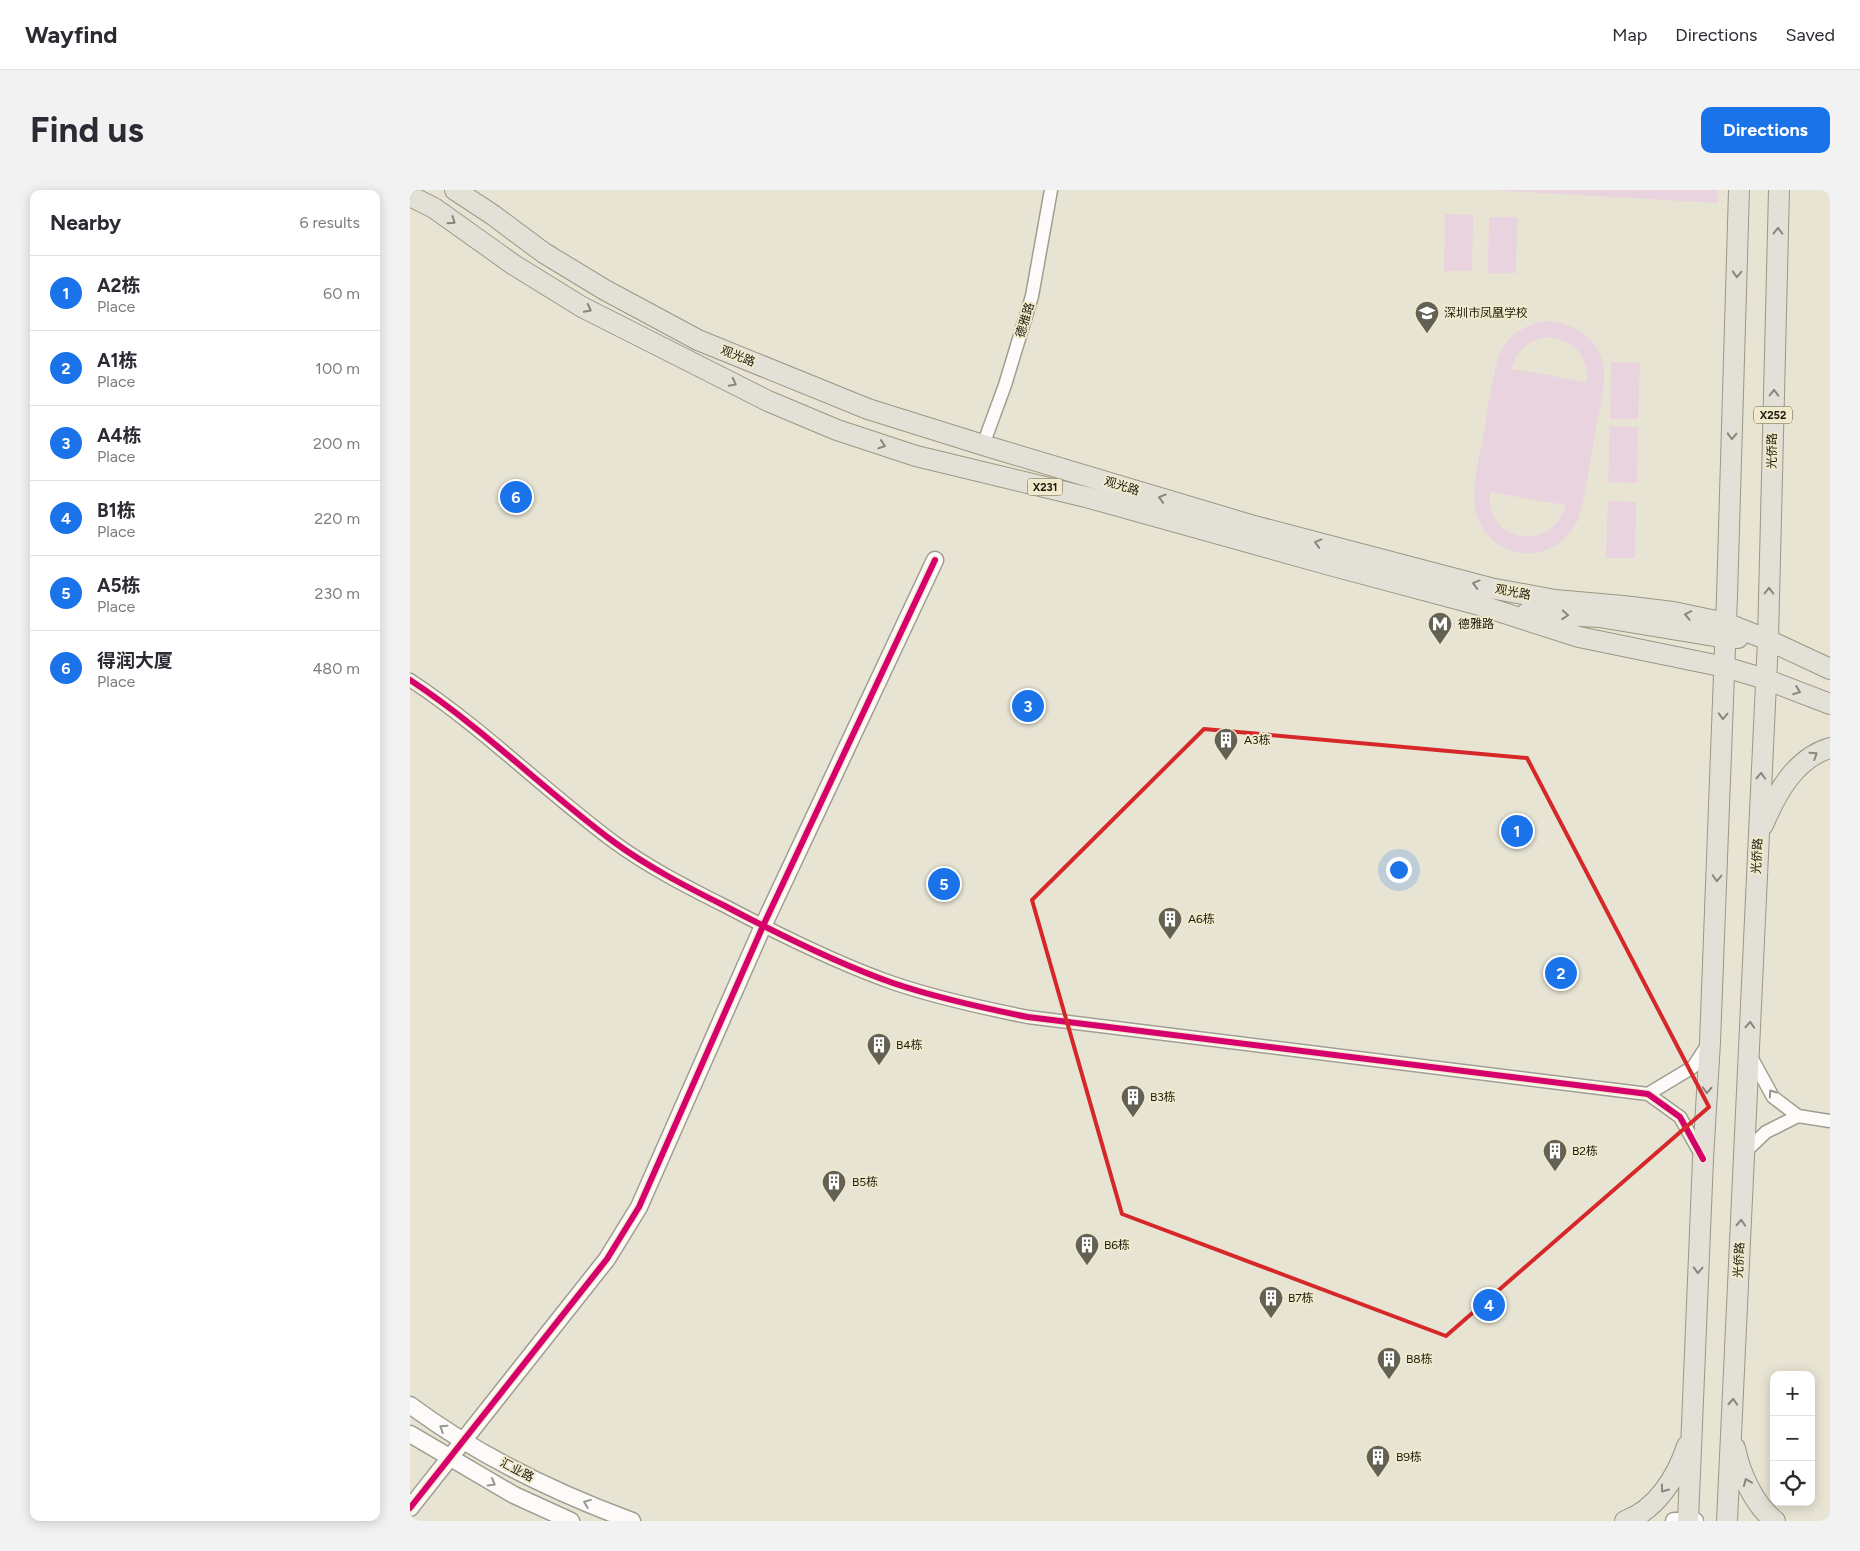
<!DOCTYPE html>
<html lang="en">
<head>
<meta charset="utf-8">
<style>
	body { margin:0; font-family:Figtree,"Noto Sans SC",sans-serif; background:#f2f2f3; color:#2b2b33 }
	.controls { position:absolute; right:15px; bottom:15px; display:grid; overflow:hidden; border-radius:10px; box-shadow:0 2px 12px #0003 }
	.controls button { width:45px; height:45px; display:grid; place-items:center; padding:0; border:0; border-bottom:1px solid #e1e1e2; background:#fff; color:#2b2b33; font:25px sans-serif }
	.you { position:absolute; left:988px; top:679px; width:18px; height:18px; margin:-12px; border:4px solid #fff; border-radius:50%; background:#1a73e8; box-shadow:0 0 0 8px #1a73e833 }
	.badge { display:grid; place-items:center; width:32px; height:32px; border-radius:50%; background:#1a73e8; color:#fff; font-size:16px; font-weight:700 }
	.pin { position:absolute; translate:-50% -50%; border:2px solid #fff; box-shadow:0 1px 5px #0006 }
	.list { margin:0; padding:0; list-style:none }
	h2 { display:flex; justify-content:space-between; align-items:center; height:65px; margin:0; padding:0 20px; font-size:21px }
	h2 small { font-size:16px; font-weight:400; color:#7c7c81 }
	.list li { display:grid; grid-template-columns:32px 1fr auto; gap:15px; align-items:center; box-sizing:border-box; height:75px; padding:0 20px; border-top:1px solid #e1e1e2 }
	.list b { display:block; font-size:19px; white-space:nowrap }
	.list p { margin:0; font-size:16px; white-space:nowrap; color:#7c7c81 }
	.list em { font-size:16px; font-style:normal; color:#7c7c81 }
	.icon { flex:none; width:28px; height:28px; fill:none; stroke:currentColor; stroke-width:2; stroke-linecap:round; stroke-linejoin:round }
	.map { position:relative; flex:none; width:1420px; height:1331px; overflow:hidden; border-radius:10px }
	header { display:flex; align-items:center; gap:30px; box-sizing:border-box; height:70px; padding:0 25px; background:#fff; border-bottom:1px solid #e1e1e2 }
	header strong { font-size:24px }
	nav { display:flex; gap:28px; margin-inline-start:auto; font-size:18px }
	.intro { display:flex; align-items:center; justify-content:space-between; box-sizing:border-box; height:120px; padding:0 30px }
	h1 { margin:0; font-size:35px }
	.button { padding:12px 22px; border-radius:10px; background:#1a73e8; color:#fff; font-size:18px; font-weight:700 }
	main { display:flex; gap:30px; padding:0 30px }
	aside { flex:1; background:#fff; border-radius:10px; box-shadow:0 2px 12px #0003 }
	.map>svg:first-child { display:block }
</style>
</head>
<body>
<header>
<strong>Wayfind</strong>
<nav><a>Map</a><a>Directions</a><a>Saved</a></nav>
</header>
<div class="intro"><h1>Find us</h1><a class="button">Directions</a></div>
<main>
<aside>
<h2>Nearby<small>6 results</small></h2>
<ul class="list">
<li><span class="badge">1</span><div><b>A2栋</b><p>Place</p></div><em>60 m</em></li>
<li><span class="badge">2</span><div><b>A1栋</b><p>Place</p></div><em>100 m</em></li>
<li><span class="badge">3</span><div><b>A4栋</b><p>Place</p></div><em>200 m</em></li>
<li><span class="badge">4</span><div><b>B1栋</b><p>Place</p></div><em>220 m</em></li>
<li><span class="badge">5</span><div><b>A5栋</b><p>Place</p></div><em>230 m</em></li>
<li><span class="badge">6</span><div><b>得润大厦</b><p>Place</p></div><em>480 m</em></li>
</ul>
</aside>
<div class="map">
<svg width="1420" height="1331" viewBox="0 0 1420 1331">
	<rect width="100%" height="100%" fill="#e8e4d4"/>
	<path fill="#e8d3de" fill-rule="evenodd" d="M1083,0H1308L1307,13Z
		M1035,24L1063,25L1062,81H1034Z
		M1079,27H1107L1106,83H1078Z
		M1136,131C1166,133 1192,150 1194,182C1195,202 1187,229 1184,250C1179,276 1176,304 1168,330C1158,349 1140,364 1117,363C1104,362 1092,359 1083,350C1051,322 1068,278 1074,243C1078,216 1082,190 1089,164C1100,144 1114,135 1136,131ZM1137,147C1163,149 1179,166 1177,192L1102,179C1106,160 1119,150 1137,147ZM1080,302L1155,315H1156C1141,365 1074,352 1080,302Z
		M1201,172L1230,173L1228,229H1200Z
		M1200,236L1228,237L1227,293L1198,292Z
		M1198,311L1226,312L1225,368H1196Z"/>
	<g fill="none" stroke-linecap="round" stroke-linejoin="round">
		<defs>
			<path id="minor" d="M573,255L595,195L622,106L641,0
				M0,490C73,538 134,600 204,652C238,677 277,697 315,716C368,744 426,773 483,793C527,808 573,818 618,827L1238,904L1270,927L1292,966
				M1238,904L1283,877L1298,854
				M1388,926L1420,931
				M1334,963L1356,942L1388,926L1363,907L1340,865"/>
			<path id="tertiary" d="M0,1215C67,1265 144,1302 222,1331
				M0,1244L104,1305L161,1331
				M0,1318L197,1069L229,1017L353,736L525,370
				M1264,1331H1285"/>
			<path id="primary" d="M45,0L83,25L134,63L195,100L288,150L458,219L573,255L844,336L1080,398L1145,410L1213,416L1263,422L1316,433L1358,450L1420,479
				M0,6L24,18L104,75L172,117L358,211L427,240L506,266L676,307L916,374L1066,414L1169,447L1315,477L1355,489L1420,514
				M1117,423L1189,427L1316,448H1328
				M1353,635C1366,604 1385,568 1420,558
				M1325,1258C1330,1283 1344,1315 1365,1331
				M1215,1331C1246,1320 1267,1287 1277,1256
				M1278,1331L1293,969L1300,852L1317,406L1329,0
				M1317,1331L1358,450L1369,0"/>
		</defs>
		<use href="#minor" stroke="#a09e91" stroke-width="15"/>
		<use href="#tertiary" stroke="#a09e91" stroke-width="19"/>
		<use href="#primary" stroke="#9c9782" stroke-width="22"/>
		<use href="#minor" stroke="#fcfbf9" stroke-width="12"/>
		<use href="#tertiary" stroke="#fcfbf9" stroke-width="16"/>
		<use href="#primary" stroke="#e2e0d7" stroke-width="20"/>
		<defs>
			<path id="cycleway" d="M0,490C73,538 134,600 204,652C238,677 277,697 315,716C368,744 426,773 483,793C527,808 573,818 618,827L1238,904L1270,927L1293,969
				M0,1318L197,1069L229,1017L353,736L525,370"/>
		</defs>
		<use href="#cycleway" stroke="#f0e9cc" stroke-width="9"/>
		<use href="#cycleway" stroke="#d6006c" stroke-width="6"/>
	</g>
	<defs><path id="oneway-chevron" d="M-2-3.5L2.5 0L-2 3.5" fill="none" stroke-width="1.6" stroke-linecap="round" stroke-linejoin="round" transform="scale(1.25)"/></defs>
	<g stroke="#89877d">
		<use href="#oneway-chevron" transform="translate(42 31) rotate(35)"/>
		<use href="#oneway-chevron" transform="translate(1368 41) rotate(-89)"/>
		<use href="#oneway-chevron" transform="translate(1327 84) rotate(92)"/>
		<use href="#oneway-chevron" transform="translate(178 119) rotate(27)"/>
		<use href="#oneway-chevron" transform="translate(323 193) rotate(27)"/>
		<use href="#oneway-chevron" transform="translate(1364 203) rotate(-89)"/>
		<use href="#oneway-chevron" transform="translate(1322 246) rotate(92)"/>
		<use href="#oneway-chevron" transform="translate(472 255) rotate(18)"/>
		<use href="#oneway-chevron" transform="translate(752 308) rotate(-163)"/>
		<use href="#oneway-chevron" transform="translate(908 353) rotate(-165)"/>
		<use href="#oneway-chevron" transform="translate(1066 394) rotate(-165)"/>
		<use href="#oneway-chevron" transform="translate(1359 401) rotate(-89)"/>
		<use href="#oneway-chevron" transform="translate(1155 425) rotate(4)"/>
		<use href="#oneway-chevron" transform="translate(1278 425) rotate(-169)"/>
		<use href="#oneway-chevron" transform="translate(1387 501) rotate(21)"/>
		<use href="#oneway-chevron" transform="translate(1313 526) rotate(92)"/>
		<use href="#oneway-chevron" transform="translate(1404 565) rotate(-33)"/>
		<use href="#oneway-chevron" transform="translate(1351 586) rotate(-87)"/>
		<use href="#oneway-chevron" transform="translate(1307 688) rotate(92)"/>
		<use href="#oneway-chevron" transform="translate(1340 835) rotate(-87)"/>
		<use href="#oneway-chevron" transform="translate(1297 900) rotate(93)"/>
		<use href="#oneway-chevron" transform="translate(1331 1033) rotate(-87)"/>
		<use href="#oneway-chevron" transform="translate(1288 1080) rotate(92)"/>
		<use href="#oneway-chevron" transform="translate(1323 1212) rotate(-87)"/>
		<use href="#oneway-chevron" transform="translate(1337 1292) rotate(-112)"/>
		<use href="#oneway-chevron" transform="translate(1254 1299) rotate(125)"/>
	</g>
	<g stroke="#979690">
		<use href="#oneway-chevron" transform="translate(1362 903) rotate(-125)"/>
		<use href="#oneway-chevron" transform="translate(33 1238) rotate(-147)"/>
		<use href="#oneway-chevron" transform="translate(82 1293) rotate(30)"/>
		<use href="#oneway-chevron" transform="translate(177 1313) rotate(-158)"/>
	</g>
	<path fill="none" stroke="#d62828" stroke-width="4" stroke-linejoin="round" d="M794,539L1117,568L1299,917L1036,1146L712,1024L622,710Z"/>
	<defs>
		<symbol id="school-pin" viewBox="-11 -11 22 30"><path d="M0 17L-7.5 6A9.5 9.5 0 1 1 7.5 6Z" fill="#636154" stroke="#f0e9cc"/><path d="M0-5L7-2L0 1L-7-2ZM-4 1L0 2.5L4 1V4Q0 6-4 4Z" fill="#fff"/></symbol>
		<symbol id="metro-pin" viewBox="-11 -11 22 30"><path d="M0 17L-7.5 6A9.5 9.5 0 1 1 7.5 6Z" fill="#636154" stroke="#f0e9cc"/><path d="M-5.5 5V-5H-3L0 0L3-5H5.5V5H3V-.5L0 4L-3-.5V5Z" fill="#fff"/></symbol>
		<symbol id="building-pin" viewBox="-11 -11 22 30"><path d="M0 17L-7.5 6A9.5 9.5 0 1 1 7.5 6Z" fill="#636154" stroke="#f0e9cc"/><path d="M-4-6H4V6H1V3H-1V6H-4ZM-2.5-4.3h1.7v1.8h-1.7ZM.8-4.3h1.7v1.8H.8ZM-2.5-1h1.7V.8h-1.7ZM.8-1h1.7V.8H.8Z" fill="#fff"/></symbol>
	</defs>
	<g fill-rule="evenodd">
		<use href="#school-pin" x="1003" y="109" width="28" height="38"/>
		<use href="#metro-pin" x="1016" y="420" width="28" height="38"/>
		<use href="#building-pin" x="802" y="536" width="28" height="38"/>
		<use href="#building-pin" x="746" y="715" width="28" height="38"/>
		<use href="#building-pin" x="455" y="841" width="28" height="38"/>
		<use href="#building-pin" x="709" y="893" width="28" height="38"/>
		<use href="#building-pin" x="1131" y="947" width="28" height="38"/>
		<use href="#building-pin" x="410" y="978" width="28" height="38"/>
		<use href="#building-pin" x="663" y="1041" width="28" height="38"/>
		<use href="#building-pin" x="847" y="1094" width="28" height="38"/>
		<use href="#building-pin" x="965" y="1155" width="28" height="38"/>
		<use href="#building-pin" x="954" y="1253" width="28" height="38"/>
	</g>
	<g text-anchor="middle" stroke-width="4" stroke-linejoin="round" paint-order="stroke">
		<g fill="#f0e9cc" stroke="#5c5848" stroke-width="1">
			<rect x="1344" y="216.5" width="38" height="17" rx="4"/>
			<rect x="617.5" y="288.5" width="35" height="17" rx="4"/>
		</g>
		<g font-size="11" font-weight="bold" fill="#1c1a0f">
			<text x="1363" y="229">X252</text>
			<text x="635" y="301">X231</text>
		</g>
		<g font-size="12" fill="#1c1a0f" stroke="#f0e9cc" text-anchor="start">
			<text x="1034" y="127">深圳市凤凰学校</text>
			<text x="1048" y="438">德雅路</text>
			<text x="834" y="554">A3栋</text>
			<text x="778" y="733">A6栋</text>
			<text x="486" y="859">B4栋</text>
			<text x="740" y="911">B3栋</text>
			<text x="1162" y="965">B2栋</text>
			<text x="442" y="996">B5栋</text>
			<text x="694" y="1059">B6栋</text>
			<text x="878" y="1112">B7栋</text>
			<text x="996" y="1173">B8栋</text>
			<text x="986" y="1271">B9栋</text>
		</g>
		<g font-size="12" fill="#1c1a0f" stroke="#f0e9cc">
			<text transform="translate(615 130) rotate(-73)" y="4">德雅路</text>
			<text transform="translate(328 166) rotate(22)" y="4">观光路</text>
			<text transform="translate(1362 261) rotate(-89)" y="4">光侨路</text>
			<text transform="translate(712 296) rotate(17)" y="4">观光路</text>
			<text transform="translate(1103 402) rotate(11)" y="4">观光路</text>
			<text transform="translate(1347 666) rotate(-87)" y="4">光侨路</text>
			<text transform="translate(1329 1070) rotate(-87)" y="4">光侨路</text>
			<text transform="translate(107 1280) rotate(28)" y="4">汇业路</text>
		</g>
	</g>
</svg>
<div class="controls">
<button>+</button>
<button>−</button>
<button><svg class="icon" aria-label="locate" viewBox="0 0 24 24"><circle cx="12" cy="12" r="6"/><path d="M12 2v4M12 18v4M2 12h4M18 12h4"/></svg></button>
</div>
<div class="you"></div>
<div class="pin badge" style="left:1107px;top:641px">1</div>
<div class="pin badge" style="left:1151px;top:783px">2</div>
<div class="pin badge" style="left:618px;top:516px">3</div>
<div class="pin badge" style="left:1079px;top:1115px">4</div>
<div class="pin badge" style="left:534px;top:694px">5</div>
<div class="pin badge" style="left:106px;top:307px">6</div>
</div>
</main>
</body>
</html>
